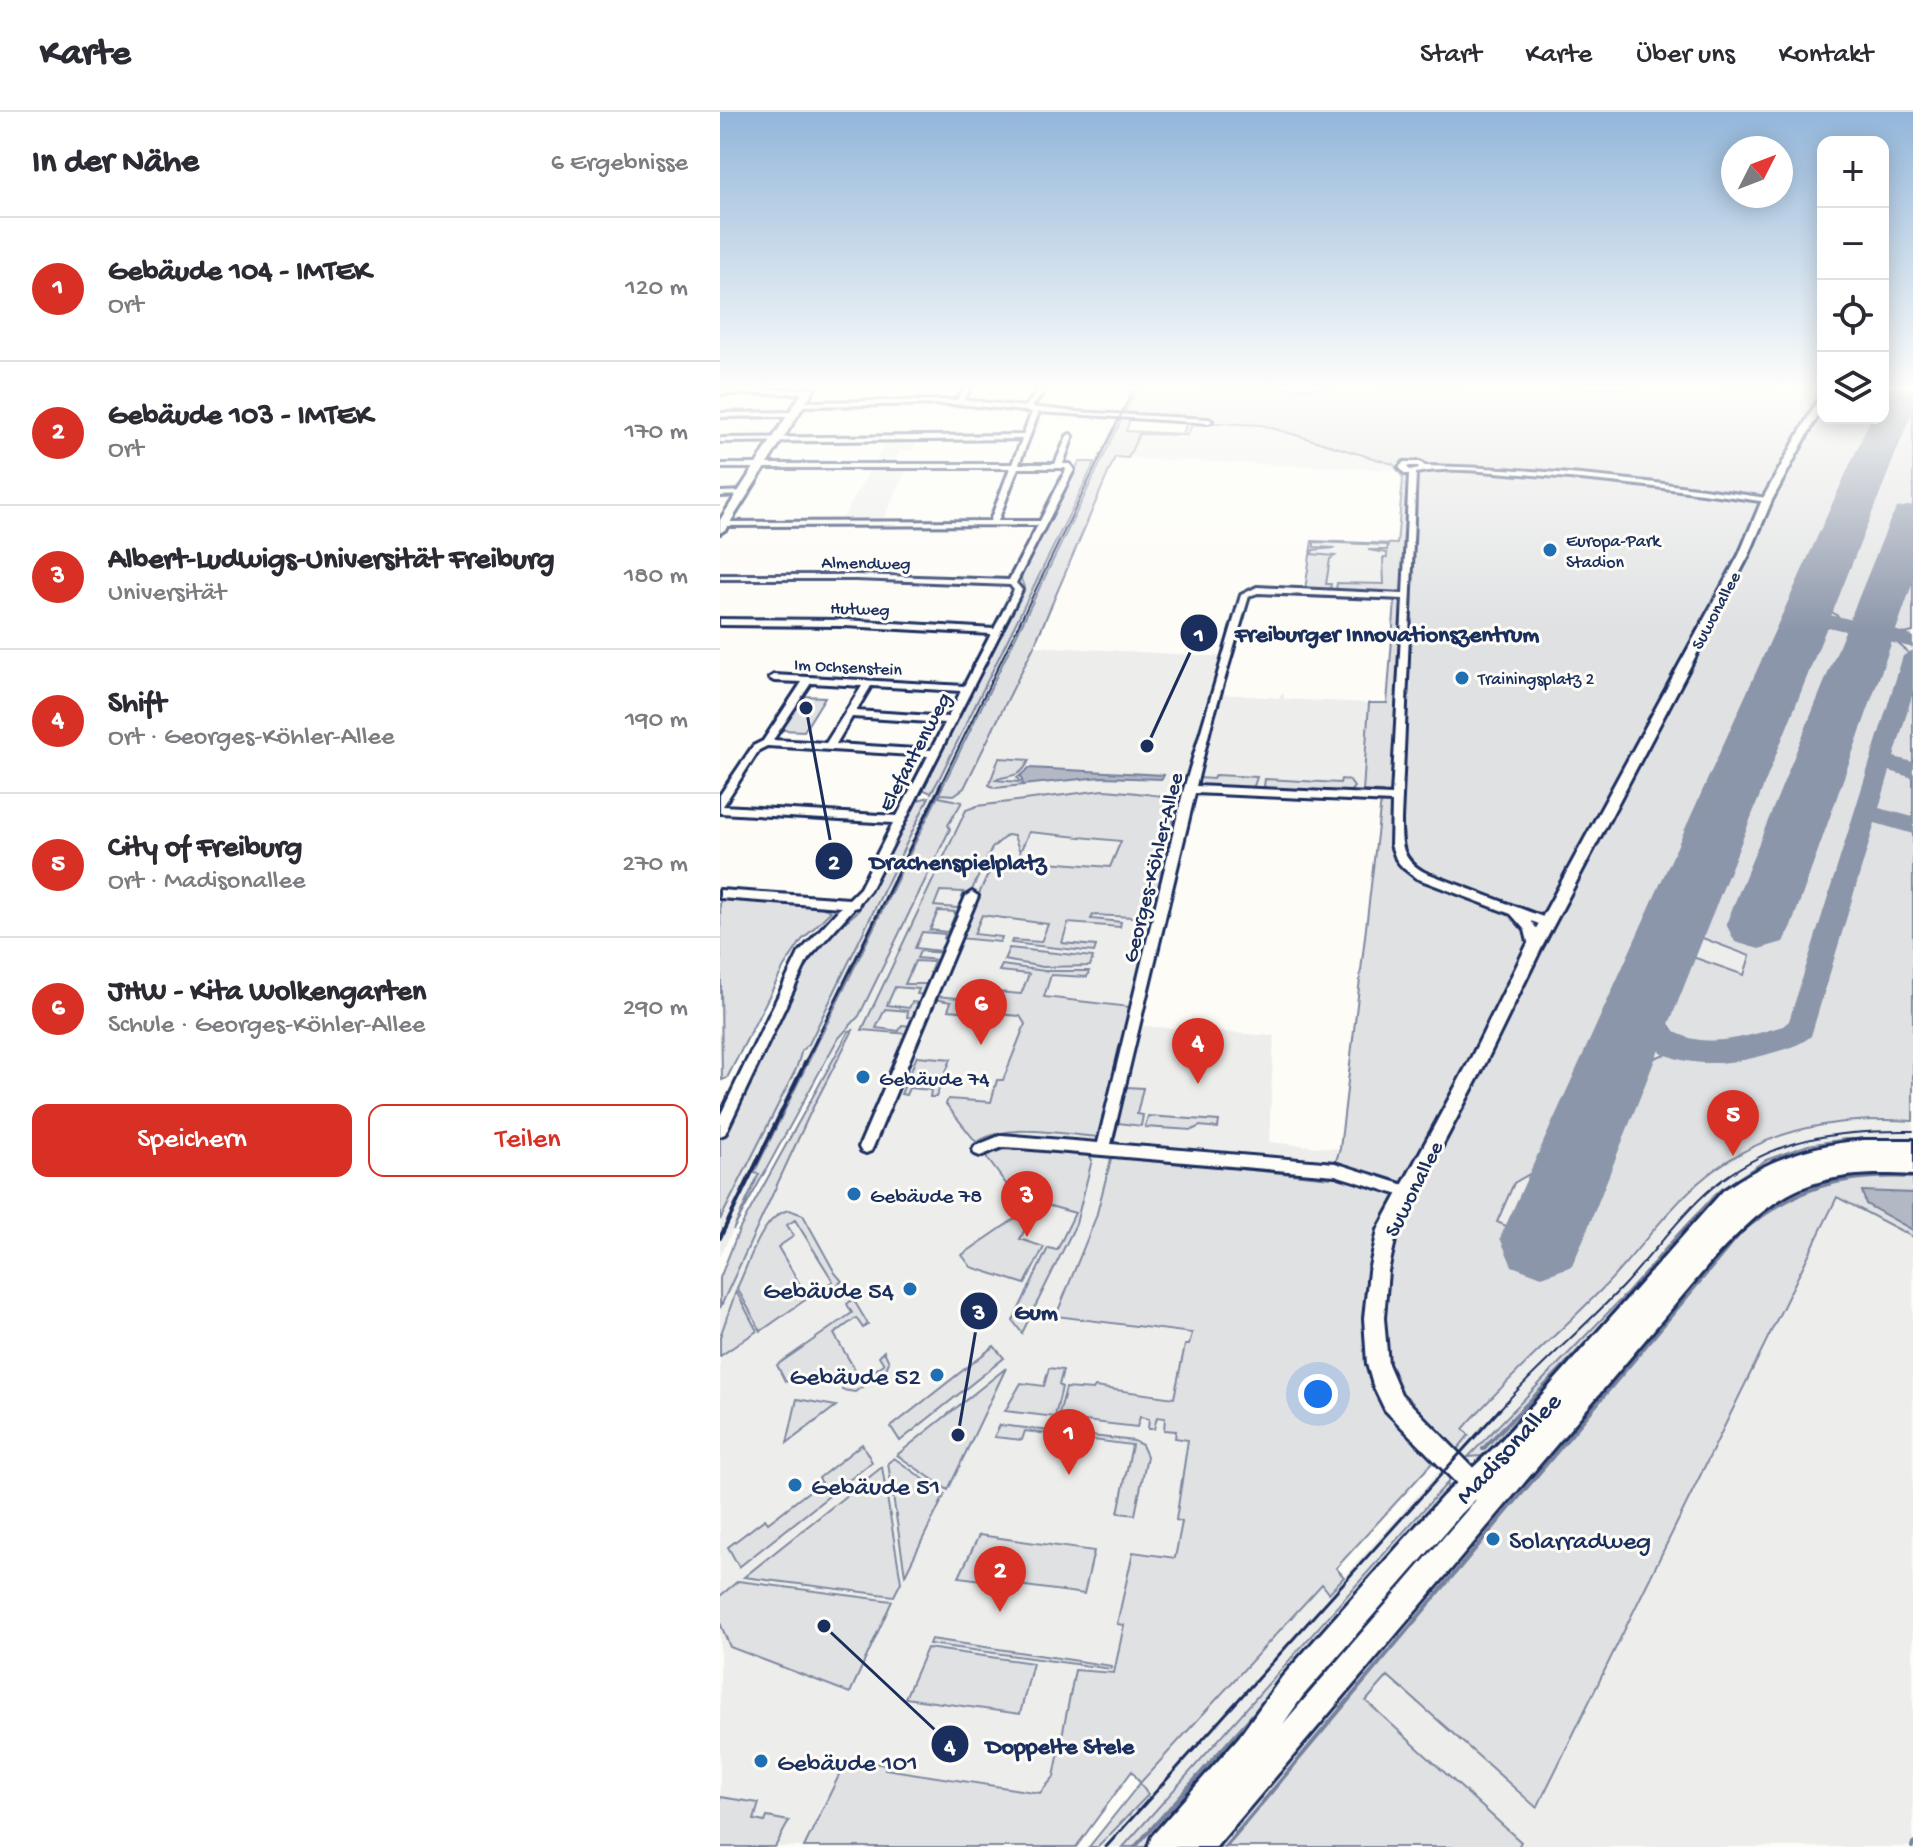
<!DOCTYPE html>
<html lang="de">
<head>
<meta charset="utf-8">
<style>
	body { margin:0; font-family:"Gochi Hand",sans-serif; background:#f7f7f7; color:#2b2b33 }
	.controls { position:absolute; right:24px; top:24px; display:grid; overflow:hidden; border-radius:16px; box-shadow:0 4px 20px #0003 }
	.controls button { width:72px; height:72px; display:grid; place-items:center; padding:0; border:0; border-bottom:2px solid #e1e1e2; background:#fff; color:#2b2b33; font:40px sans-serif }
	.compass { position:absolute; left:1001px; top:24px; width:72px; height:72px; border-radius:50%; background:#fff; box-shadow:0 4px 20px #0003; rotate:48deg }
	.you { position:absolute; left:598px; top:1282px; width:28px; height:28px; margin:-20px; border:6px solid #fff; border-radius:50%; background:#1a73e8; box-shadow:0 0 0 12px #1a73e833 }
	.badge { display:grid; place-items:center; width:52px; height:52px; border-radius:50%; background:#d93025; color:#fff; font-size:26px; font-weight:700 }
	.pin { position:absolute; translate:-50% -66px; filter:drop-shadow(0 2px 4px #0008) }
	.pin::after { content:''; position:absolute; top:42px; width:28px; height:24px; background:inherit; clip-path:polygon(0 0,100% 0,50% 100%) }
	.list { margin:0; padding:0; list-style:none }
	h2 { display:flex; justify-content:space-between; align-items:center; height:104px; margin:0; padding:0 32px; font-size:34px }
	h2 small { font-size:26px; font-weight:400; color:#7c7c81 }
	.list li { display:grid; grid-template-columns:52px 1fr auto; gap:24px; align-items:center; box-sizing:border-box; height:144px; padding:0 32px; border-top:2px solid #e1e1e2 }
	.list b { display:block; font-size:30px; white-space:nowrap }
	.list p { margin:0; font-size:26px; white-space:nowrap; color:#7c7c81 }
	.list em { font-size:26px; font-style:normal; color:#7c7c81 }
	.actions { display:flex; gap:16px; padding:24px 32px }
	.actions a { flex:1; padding:18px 0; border:2px solid #d93025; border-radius:16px; text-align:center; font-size:28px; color:#d93025 }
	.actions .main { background:#d93025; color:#fff }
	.icon { flex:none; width:44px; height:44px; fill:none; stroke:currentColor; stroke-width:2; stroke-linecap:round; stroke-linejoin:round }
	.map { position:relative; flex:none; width:1193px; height:1735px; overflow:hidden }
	header { display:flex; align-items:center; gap:48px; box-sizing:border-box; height:112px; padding:0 40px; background:#fff; border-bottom:2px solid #e1e1e2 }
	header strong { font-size:38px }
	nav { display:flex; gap:44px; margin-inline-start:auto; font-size:28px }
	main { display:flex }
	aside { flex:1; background:#fff }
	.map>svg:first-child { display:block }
</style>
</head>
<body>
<header>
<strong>Karte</strong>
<nav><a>Start</a><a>Karte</a><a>Über uns</a><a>Kontakt</a></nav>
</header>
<main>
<aside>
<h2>In der Nähe<small>6 Ergebnisse</small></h2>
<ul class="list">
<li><span class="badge">1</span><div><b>Gebäude 104 - IMTEK</b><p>Ort</p></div><em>120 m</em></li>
<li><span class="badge">2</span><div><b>Gebäude 103 - IMTEK</b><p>Ort</p></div><em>170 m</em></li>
<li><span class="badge">3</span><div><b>Albert-Ludwigs-Universität Freiburg</b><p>Universität</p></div><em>180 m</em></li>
<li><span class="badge">4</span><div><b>Shift</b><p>Ort · Georges-Köhler-Allee</p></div><em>190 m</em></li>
<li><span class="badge">5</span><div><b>City of Freiburg</b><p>Ort · Madisonallee</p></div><em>270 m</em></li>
<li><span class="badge">6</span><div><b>JHW - Kita Wolkengarten</b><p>Schule · Georges-Köhler-Allee</p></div><em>290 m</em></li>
</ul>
<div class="actions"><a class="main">Speichern</a><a>Teilen</a></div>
</aside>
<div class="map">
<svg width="1193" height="1735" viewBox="0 0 1193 1735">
	<rect width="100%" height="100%" fill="#fdfcf7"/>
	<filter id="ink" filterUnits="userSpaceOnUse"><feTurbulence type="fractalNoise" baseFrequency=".0125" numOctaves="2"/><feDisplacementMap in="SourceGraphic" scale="16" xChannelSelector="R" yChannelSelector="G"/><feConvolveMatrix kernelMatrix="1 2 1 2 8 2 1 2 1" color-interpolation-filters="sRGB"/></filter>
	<g filter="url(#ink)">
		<path fill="#edeeec" d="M412,276H417L220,682L240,680L314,534L511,545L501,582L560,586L561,582H564V587L649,591L642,675L660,681L661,676V693L500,684L475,687L423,914L554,924L549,1030L620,1037L346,1735H0V1196L117,928L139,904L230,718L228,713L241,688L218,687L35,1060L40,1061L0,1145V1108Z
			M1163,276H1193V1027H1125L1088,1033L1046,1048L997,1080L908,1180L749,1344H761L767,1340L822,1279L871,1233L1128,1060L491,1735L574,1585L728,1371L403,1735H379L427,1683L420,1671L602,1472L610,1480L721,1357L728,1368L747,1346L735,1339L701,1277L1111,306H1163Z
			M473,310L542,313L676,354L675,358L408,346L419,321L467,323Z
			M199,327L193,339H180L174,351H154L167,328Z
			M152,354H188L162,410L120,411Z
			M592,429L677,432L674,487L584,482Z
			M1118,1084L1193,1125V1735H798L800,1729L646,1590L668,1564L818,1695Z"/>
		<path fill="#e0e1e3" stroke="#7e88a0" stroke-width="2" fill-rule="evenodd" d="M417,276H1103V306H1156L823,1054L794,1071L777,1110L849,1142L925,952C953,932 963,947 992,947C1011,948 1075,931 1089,918L1153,704L1193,715V1009C1115,1004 1038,1018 978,1071C943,1102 916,1142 884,1175C837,1223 787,1266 743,1317L749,1323L721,1357L713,1350L616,1456L624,1465L609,1481L602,1472L420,1671L428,1683L378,1735H369L420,1671L412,1659L356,1735H84L127,1647L166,1653L165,1657L320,1681L334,1665L355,1558L394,1561L404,1513L397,1512L413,1440L455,1446L462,1410L456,1408L468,1328L455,1326L456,1319L444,1318L445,1306L437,1305L434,1317H428L429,1307L420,1305L417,1315L338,1306L346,1276L373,1278L375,1275L454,1286L465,1233H469L472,1221L336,1204L376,1105L391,1047L396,1044L610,1066L620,1037L662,680L643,679L649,591H667L675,489L674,481L616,479L617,471L664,472L663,446H667V441L648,438H667L668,433L594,430V435L616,436L593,438L592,442L615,444L610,447L606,472H611L610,479L585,478L592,429L677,432L683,366L673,352L542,313L474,310L467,323L419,322L408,346L395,345L314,534L244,676L234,683L221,682L219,685L242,690L228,713L230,717L139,904L117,928L13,1118L39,1062L34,1061ZM410,307L466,309L467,310L463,322L406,319Z
			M1193,286V520L1185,522L1120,506L1108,497Z
			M359,350H375L218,669L211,681L202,677L304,475L301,467L302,458Z
			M1109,514L1176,530L1188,540L1077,910L1071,916C1030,928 969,959 945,906L970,844L1024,863L1030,844L977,824L1100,517Z
			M1193,580V655L1176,651L1168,642L1186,583Z
			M82,584L105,585L84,619L61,618Z
			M279,646L309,648C301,667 290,662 274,668L300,670L297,666L301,663L303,673L275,676L269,673Z
			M1174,656L1193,662V711L1158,700L1153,696L1163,660Z
			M495,663L537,665L534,674L528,677L483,674L478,670L479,666L493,667Z
			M545,667L620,671L621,667L629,668L634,675L629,681L551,678L544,674Z
			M383,678C410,679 435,684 461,686V694L455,695L452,710L456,712L433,806L373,803L371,807L401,810L400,815L348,811L342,831L376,834L374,840L291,831L292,828L321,830L328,812L262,803L254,822L282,825L280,830L238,826L274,750L290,747L390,755L401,729L309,720L300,740L294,724L287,723L272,736L248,786L242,785L244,780L220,779L214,794L237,796L240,792L246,793L236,813L231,812L236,800L218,799L210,818L227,820L230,815L234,816L229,827H224L225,822L202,820L195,836L220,839L222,834H226L223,841L200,839L197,846L220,848L214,861L210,860L214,850L195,849L185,872H209L204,883L197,882L199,877L175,875L167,893L189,896L192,890L202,891L195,906L187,905L188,899L165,897L156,916L179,919L182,913L192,914L188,922L142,918L246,698L257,694Z
			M209,685L89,932L82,938L76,957L0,1108V1025L82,855L98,833L138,799L189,699L198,688Z
			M0,787L101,795L111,799L82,828L64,855L7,966L2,968Z
			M289,836L373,845L370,854L323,855L284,848Z
			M282,853L325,859H369L367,865L331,863L324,885L410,895L378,1025C338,1022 291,1010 256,1030L226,992L228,987L271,990L277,968H283L305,912L300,904L228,898L231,890L214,887L215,884L273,889L277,880L301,882L309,862L279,859Z
			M133,918L92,997L0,1196V1166L19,1118L129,919Z
			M197,944L231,947L216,985H210L211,978L189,976L186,983L181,982Z
			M406,975L423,976L417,1002L423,1003L421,1014L398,1011Z
			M428,1004L499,1009L498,1016L480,1014L472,1018L425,1015Z
			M1125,1027H1193V1032H1119L871,1233L822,1279L767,1340L761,1344L748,1345L908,1180L997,1080L1046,1048L1088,1033Z
			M281,1035L366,1040L372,1048L356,1112L302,1221L293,1209L328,1136L337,1138L355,1101L319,1091L300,1127L324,1135L305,1172L251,1155L242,1143L306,1099L264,1042Z
			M1193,1061V1125L1117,1085L817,1696L668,1564L646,1589L801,1730L798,1735H492L1013,1119L1044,1092L1112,1063Z
			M69,1098L83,1103L115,1161L122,1169L106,1181L103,1176L113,1169L75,1108L67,1113L74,1124L58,1135L88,1186L41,1219L17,1176C29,1152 41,1104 69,1098Z
			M16,1179L37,1219L0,1244V1225Z
			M133,1187L148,1212L143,1216L136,1206L114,1222L141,1268L164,1252L159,1244L164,1239L169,1250L166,1257L135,1280L122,1278L124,1271L80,1265L77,1271L65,1269L57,1253L132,1201L127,1192Z
			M274,1234L284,1246L180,1329L171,1315Z
			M286,1256L228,1378L177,1343Z
			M329,1256L343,1258L339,1273L342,1275L335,1305L285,1299L301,1271L324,1274Z
			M77,1287L116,1294L67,1331Z
			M280,1313L414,1329L422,1333L427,1344L415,1403L398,1401L412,1333L305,1319L302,1328L274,1325Z
			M142,1332L152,1350L19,1455L8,1435L45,1407L48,1411L101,1370L99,1366Z
			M174,1346L225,1382L185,1463L168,1351Z
			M162,1355L181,1470L174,1484L24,1465Z
			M728,1370L726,1385L430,1735H403Z
			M259,1423L374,1439L364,1482L239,1465Z
			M18,1469L172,1489L130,1581L10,1535L0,1511V1484Z
			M211,1527L392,1554L391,1557L209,1532Z
			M207,1536L313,1551L300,1602L185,1586Z
			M0,1685L39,1691L34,1708L45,1710L47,1705L69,1709L55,1735H0Z"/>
		<path fill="#b3b8c5" stroke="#76819c" stroke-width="2" d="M309,656L444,663L442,667L381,665L303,673L301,663Z
			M1142,1079L1193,1081V1118L1146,1092Z"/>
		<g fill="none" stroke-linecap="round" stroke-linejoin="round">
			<path stroke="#76819c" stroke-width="4" d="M763,1337C804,1294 847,1253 886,1209C964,1120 1006,1039 1135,1029
				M415,1735L546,1588
				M505,1735L1021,1120C1077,1074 1121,1062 1193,1065
				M1192,1735L1193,1731"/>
			<path fill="#8c96aa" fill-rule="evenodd" d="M1087,497L1193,524V536L1080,507L1077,503Z
				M1193,538V580L1174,645L1193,650V666L1170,659L1159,696L1193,705V722L1155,711L1091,924C1078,935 1061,938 1045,943C994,957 933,958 906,904L910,887L920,884L930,887C933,893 934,899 938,904C968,944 1022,926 1063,914L1069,909L1183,544Z"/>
			<path fill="#8c96aa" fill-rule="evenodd" d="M1164,276H1193V298L864,1126L852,1154L822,1165L792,1154L780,1126L1151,306H1163Z
				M1193,393V470L1072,812L1063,830L1039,837L1015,830L1006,812L1171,406L1177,396Z"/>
			<defs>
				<path id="minor" d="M245,276H251L243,288L305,295L321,276H327L312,295L356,300L489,307L492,309L489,311L319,300L299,352H335L347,324L350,322L353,324L343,352H350L354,358L296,471L302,478L150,778L139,791L138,795L134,796L88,847L5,1022L0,1024V1004L79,841L121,795L0,786V778L129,787L140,776L173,711L0,701V683L33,634L43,629L82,570L54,569L49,566L54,563L244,574L271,522L124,514L0,513V507L124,508L274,517L294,478L290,473L136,467H0V463H136L289,468L318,413L0,414V410L270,409L290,356H0V352H292L302,327L0,330V326L303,323L312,300L239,292L80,294L77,292L80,290L237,288ZM298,356H345L346,358L320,409H278ZM91,571L142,574L106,631L53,628ZM151,574L241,579L228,605L136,599ZM132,605L225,611L211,638L116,632ZM47,634L208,644L177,704L3,694L39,638Z
					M0,278L89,277L92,279L89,281L0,282Z
					M0,301L75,300L78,302L75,304L0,305Z
					M684,350H700L705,354C820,356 933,369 1047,386L1051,388L1047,390C965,378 884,368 801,362C767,360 729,354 696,361L681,708C681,733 681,747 704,760L831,808L833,811L827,815L811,809L816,816L820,835L818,838H810L805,818L791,802L696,766L682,755L676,747L671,733L672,690L475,681L391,1032L615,1051L691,1075L693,1079L691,1083L686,1085L615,1063L300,1036L283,1035L260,1044L255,1042L253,1038L255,1034L282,1023L378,1031L464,677L521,483L537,475L683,482L689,362H685L679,355ZM689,354H698L699,356L690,358L687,355ZM538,481L683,487L672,683L476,674L491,613L529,484Z
					M26,379L27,381L23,383L0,384V380Z
					M252,780L258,784L153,1035L151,1039L146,1041L141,1039L139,1035L246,784Z"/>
				<path id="tertiary" d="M1103,283V294L1052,388L1029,443L822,835L762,958L677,1120L668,1159L664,1206L668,1252L681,1282L767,1370L770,1378L767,1386L759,1389L751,1386L665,1298L653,1273L647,1252L644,1206L649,1159L658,1118L750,948L806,835L1019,443L1042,388L1099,286Z"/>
				<path id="secondary" d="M85,276H95L6,417L0,421V408Z
					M1144,1028H1193V1063C1092,1057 1056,1078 990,1151L496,1735H428L432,1724L519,1625L562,1565L723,1384L778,1332L1003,1079C1046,1048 1091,1033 1144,1028ZM761,1382L563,1612L582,1585L741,1402Z"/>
			</defs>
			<use href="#minor" stroke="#1b2f5e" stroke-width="6"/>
			<use href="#tertiary" stroke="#1b2f5e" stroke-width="6"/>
			<use href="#secondary" stroke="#1b2f5e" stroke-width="6"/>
			<use href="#minor" fill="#fdfcf7" fill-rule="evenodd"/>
			<use href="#tertiary" fill="#fdfcf7" fill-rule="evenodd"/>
			<use href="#secondary" fill="#fdfcf7" fill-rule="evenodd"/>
			<path stroke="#1b2f5e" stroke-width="2" d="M778,1299C817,1255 863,1217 903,1174C932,1143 961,1102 993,1075C1054,1025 1117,1018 1193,1019"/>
			<path stroke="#1b2f5e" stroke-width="3" d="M386,1735L780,1297"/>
			<path stroke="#1b2f5e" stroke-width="2" d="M220,674L414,276"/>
			<path stroke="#1b2f5e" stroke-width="3" d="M85,951L221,672"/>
			<path stroke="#1b2f5e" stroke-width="4" d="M0,1126L86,949"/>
		</g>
	</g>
	<linearGradient id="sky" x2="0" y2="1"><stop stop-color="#93b6da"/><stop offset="0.53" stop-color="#fefefb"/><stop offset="1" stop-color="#fefefb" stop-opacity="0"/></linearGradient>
	<rect width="1193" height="519" fill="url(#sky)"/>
	<g fill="#1f6fb2" stroke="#fdfcf7" stroke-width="3">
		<circle cx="830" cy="438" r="8"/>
		<circle cx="742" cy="566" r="8"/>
		<circle cx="143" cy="965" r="8"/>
		<circle cx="134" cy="1082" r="8"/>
		<circle cx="190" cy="1177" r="8"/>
		<circle cx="217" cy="1263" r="8"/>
		<circle cx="75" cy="1373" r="8"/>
		<circle cx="773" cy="1427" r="8"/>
		<circle cx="41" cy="1649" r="8"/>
	</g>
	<g text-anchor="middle" stroke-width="6" stroke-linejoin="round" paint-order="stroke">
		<g font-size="18" fill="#1b2f5e" stroke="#fdfcf7" text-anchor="start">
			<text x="846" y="434">Europa-Park<tspan x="846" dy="21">Stadion</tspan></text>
			<text x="758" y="572">Trainingsplatz 2</text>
		</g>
		<g font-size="18" fill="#1b2f5e" stroke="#fdfcf7">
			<text transform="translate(146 450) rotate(1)" y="6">Almendweg</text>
			<text transform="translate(140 496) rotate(2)" y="6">Hutweg</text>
			<text transform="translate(995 498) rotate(-62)" y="6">Suwonallee</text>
			<text transform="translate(128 554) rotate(3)" y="6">Im Ochsenstein</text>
		</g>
		<g font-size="22" fill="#1b2f5e" stroke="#fdfcf7">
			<text transform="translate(193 639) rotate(-62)" y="8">Elefantenweg</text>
			<text transform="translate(431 755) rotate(-76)" y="8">Georges-Köhler-Allee</text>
			<text transform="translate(692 1076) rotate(-63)" y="8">Suwonallee</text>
		</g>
		<g font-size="22" fill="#1b2f5e" stroke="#fdfcf7" text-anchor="start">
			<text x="159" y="973">Gebäude 74</text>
			<text x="150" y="1090">Gebäude 78</text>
		</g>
		<g font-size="26" fill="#1b2f5e" stroke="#fdfcf7" text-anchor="start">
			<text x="174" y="1186" text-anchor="end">Gebäude 54</text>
			<text x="201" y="1272" text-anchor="end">Gebäude 52</text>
			<text x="91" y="1382">Gebäude 51</text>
			<text x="789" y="1436">Solarradweg</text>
			<text x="57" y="1658">Gebäude 101</text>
		</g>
		<g font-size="26" fill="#1b2f5e" stroke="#fdfcf7">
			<text transform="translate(787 1335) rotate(-47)" y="9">Madisonallee</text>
		</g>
	</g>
	<path fill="none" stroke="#1b2f5e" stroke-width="3" d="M427 634L479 521M86 596L114 749M238 1323L259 1199M104 1514L230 1632"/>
	<g fill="#1b2f5e" stroke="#fdfcf7" stroke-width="3">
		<circle cx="427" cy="634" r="8"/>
		<circle cx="86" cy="596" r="8"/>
		<circle cx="238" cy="1323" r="8"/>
		<circle cx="104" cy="1514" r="8"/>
		<circle cx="479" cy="521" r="20"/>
		<circle cx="114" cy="749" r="20"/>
		<circle cx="259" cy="1199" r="20"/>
		<circle cx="230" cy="1632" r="20"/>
	</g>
	<g font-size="24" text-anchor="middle" font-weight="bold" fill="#fff">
		<text x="479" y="529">1</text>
		<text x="114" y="757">2</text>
		<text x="259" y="1207">3</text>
		<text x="230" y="1641">4</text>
	</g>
	<g font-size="24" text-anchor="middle" font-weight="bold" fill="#1b2f5e" stroke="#fdfcf7" stroke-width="6" stroke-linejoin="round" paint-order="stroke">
		<text x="667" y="529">Freiburger Innovationszentrum</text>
		<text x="238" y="757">Drachenspielplatz</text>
		<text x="316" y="1207">Gum</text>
		<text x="340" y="1641">Doppelte Stele</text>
	</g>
</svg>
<div class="controls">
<button>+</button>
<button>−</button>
<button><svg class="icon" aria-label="locate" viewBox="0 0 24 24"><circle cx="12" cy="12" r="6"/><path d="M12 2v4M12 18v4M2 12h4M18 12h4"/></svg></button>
<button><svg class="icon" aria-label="layers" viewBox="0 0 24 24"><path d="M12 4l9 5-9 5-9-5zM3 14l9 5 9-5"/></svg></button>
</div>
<svg class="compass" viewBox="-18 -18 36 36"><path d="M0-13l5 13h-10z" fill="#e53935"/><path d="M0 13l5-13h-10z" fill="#7c7c81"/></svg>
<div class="you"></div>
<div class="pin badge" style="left:349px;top:1363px">1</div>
<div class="pin badge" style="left:280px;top:1500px">2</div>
<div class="pin badge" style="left:307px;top:1125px">3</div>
<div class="pin badge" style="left:478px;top:972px">4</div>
<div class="pin badge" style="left:1013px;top:1044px">5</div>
<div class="pin badge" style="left:261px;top:933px">6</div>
</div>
</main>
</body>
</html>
